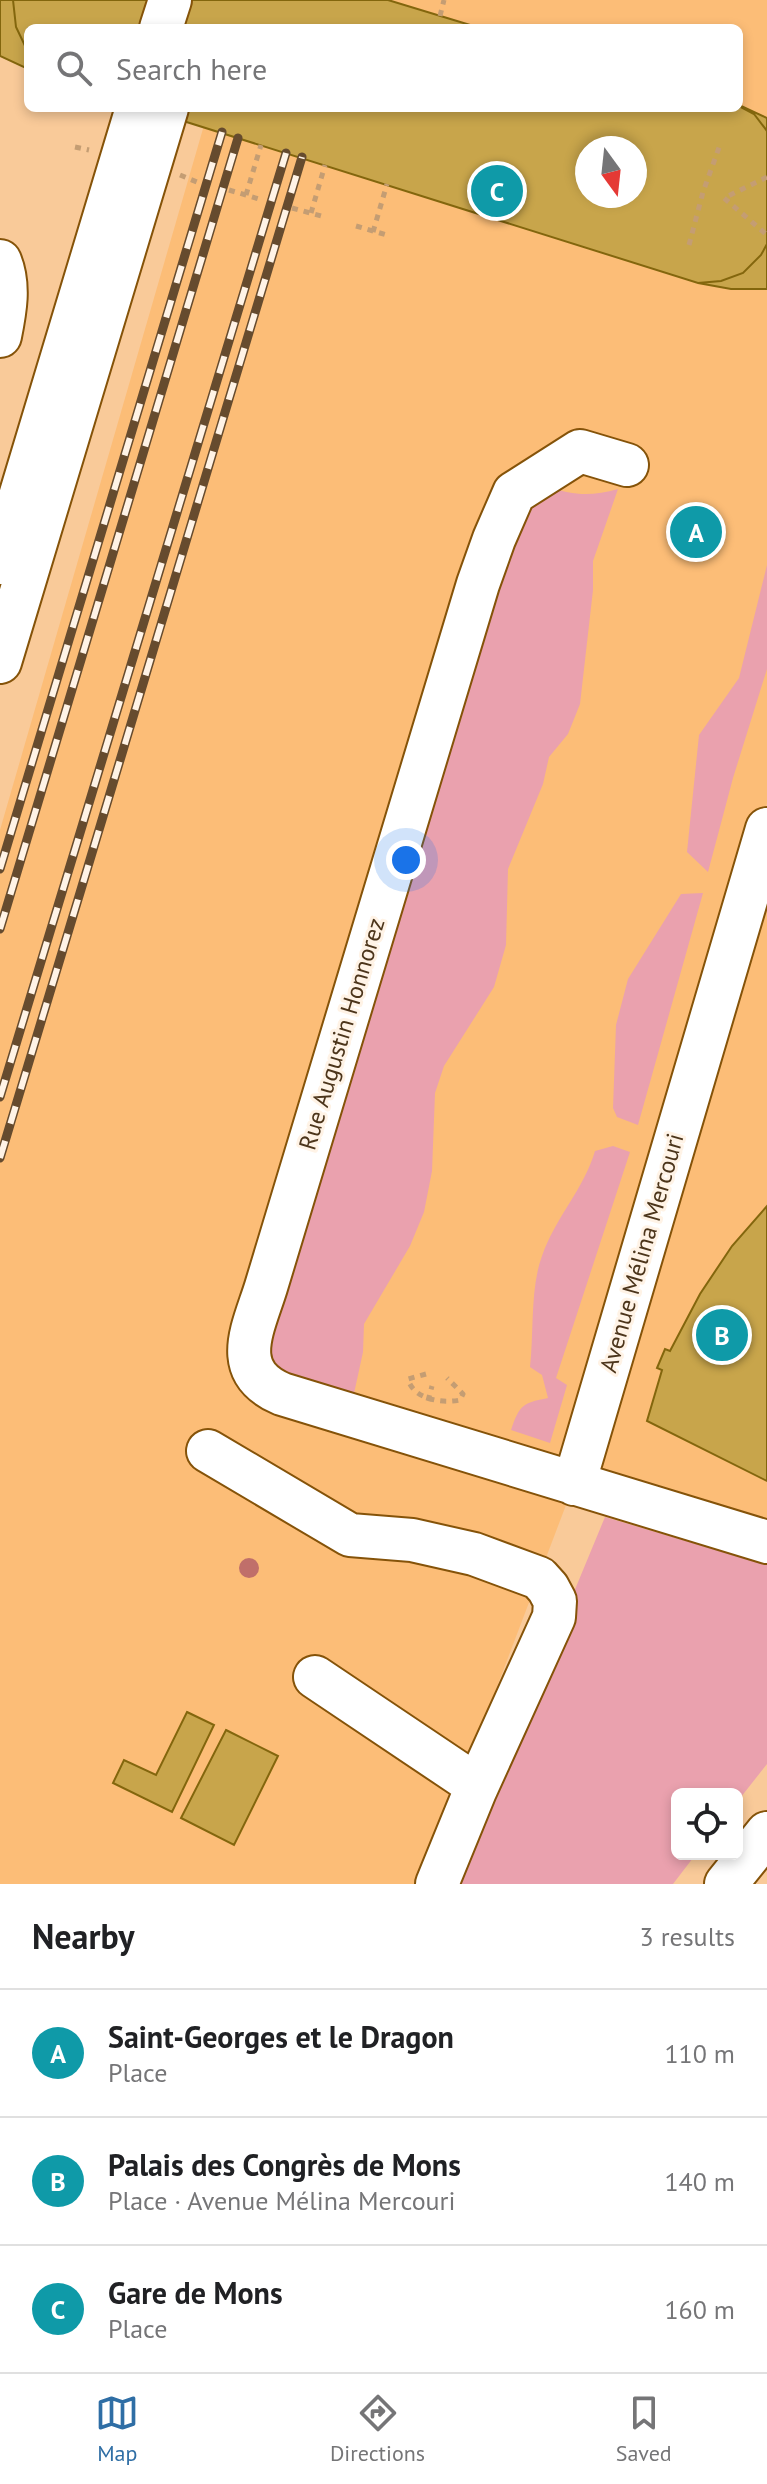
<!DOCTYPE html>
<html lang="en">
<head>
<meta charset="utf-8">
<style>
	body { margin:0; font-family:"PT Sans",sans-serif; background:#f2f2f2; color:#202124 }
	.controls { position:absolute; right:24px; bottom:24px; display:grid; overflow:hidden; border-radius:12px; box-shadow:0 4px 12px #0003 }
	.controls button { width:72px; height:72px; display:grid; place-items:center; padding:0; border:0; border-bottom:2px solid #e0e0e0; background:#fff; color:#202124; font:40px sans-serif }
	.compass { position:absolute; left:575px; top:136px; width:72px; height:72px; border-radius:50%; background:#fff; box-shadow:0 4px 12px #0003; rotate:165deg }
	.you { position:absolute; left:406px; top:860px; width:28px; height:28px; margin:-20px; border:6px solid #fff; border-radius:50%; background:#1a73e8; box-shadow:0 0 0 12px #1a73e833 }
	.badge { display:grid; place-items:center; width:52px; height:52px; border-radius:50%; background:#2f6ea5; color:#fff; font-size:26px; font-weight:700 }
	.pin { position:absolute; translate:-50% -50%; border:4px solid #fff; box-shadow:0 2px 8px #0006 }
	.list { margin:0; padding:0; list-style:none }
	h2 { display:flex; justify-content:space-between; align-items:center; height:104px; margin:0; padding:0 32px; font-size:34px }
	h2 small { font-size:26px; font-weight:400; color:#757577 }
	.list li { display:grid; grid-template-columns:52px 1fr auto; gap:24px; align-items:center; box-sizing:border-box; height:128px; padding:0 32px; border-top:2px solid #e0e0e0 }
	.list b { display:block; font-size:30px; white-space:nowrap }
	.list p { margin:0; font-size:26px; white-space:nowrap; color:#757577 }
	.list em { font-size:26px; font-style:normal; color:#757577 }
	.icon { flex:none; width:44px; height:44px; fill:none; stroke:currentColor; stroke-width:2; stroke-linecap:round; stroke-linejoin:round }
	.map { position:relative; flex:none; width:767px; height:1884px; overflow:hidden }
	.search { position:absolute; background:#fff; box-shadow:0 4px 12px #0003; left:24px; right:24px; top:24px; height:88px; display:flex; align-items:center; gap:20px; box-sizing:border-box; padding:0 28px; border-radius:12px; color:#757577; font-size:30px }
	.sheet { height:488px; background:#fff }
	nav { display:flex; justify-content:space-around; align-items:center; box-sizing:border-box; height:112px; border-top:2px solid #e0e0e0; background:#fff; font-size:22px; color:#757577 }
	nav a { display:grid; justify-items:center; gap:4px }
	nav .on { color:#2f6ea5 }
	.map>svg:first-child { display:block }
</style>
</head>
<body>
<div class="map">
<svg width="767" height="1884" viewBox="0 0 767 1884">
	<rect width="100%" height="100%" fill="#f9ca99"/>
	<path fill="#fcbd77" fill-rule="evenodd" d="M240,0H767V803L608,1362L767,829V1542L574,1484L422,1884H0V830L209,108H739V28H232ZM587,148H635V196H587Z"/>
	<path fill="#eaa1ae" d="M549,487C574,496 593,496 618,489L593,561V590L580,704L568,734L549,757L543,784L508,869L506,945L494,987L444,1066L435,1093L432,1171L424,1212L410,1246L364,1324L363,1352L353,1398L279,1376L268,1343L493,584L528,501Z
		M767,565V669L733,778L708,872L687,852L699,735L739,678Z
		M703,893L638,1125L617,1117L613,1108L616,1025L628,979L681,894Z
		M613,1146L630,1152L556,1378L567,1385L550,1443L511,1430C520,1404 523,1403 548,1398L542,1375L530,1367C534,1333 530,1288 542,1256C555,1218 584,1189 595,1151Z
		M605,1517L767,1565V1764L737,1802V1794H677V1854H696L673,1884H453Z"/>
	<path fill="#c8a54b" stroke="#83660d" stroke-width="2" fill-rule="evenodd" d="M0,0H13L16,27L28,52V69L0,56Z
		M13,0H388L480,28H28V52L16,27Z
		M739,106L754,114L767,131V244L761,255L743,273L721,281L698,283L142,108H739ZM587,148H635V196H587Z
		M741,106L767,118V131L754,114Z
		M767,244V289H731L698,283L721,281L743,273L761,255Z
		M767,1206V1481L647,1421L662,1370L657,1368L665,1349L670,1351L700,1294L732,1246Z
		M187,1712L214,1725L172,1812L113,1783L124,1760L156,1775Z
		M226,1730L278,1756L234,1845L181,1818Z"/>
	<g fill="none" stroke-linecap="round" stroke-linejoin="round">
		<defs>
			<path id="minor" d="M161,28L170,0
				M0,261C10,285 5,311 0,336
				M627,465L580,451L514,493L494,539L478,584L266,1287C253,1329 229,1371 282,1394L767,1542
				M0,563L137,108
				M0,662L167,108
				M208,1451L350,1535L412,1540L474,1554L539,1578L548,1588L555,1601L554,1617L475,1791L437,1884
				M574,1484L767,829
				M315,1677L470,1781L475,1791
				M726,1884L767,1833"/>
		</defs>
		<use href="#minor" stroke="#855309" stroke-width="46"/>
		<path stroke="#c49d73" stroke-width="5" stroke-dasharray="6 6" stroke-linecap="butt" d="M440,16L444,0
			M75,147L89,150
			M180,175L197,182
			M767,177L724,198L767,235
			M229,190L262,200
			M246,195L261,145
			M292,208L325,217
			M311,213L325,165
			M356,226L390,236
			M373,232L387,184
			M689,245L703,192L721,142
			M426,1374L408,1379C413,1399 442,1404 460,1400L463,1394L447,1378
			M428,1401L432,1386"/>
		<use href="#minor" stroke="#fff" stroke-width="42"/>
		<defs>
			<path id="rail" d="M0,869L222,132
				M0,929L238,138
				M0,1097L286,153
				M0,1158L302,157"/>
		</defs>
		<use href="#rail" stroke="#664b2e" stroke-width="9"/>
		<use href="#rail" stroke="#fff3e6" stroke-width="6" stroke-dasharray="18" stroke-linecap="butt"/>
	</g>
	<circle fill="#c06f6a" cx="249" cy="1568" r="10"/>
	<g text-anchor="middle" stroke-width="6" stroke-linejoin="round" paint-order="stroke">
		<g font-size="24" fill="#4c351b" stroke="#fff3e6">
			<text transform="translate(342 1034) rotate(-73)" y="8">Rue Augustin Honnorez</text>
			<text transform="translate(642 1253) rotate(-74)" y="8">Avenue Mélina Mercouri</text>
		</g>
	</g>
</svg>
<div class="controls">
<button><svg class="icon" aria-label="locate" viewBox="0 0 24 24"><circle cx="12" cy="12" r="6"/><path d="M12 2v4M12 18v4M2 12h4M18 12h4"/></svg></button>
</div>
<svg class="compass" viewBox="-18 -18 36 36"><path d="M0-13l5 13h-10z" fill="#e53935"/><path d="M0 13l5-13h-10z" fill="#757577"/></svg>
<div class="you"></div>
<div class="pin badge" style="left:696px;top:532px;background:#0f9aa8">A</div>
<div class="pin badge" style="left:722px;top:1335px;background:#0f9aa8">B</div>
<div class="pin badge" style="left:497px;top:191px;background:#0f9aa8">C</div>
<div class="search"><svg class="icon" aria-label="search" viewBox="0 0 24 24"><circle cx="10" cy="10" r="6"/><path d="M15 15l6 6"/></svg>Search here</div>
</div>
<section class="sheet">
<h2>Nearby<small>3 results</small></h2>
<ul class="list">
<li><span class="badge" style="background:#0f9aa8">A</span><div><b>Saint-Georges et le Dragon</b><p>Place</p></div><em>110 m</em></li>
<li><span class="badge" style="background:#0f9aa8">B</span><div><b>Palais des Congrès de Mons</b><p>Place · Avenue Mélina Mercouri</p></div><em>140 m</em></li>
<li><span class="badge" style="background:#0f9aa8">C</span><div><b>Gare de Mons</b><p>Place</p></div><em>160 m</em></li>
</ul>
</section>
<nav>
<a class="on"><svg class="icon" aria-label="map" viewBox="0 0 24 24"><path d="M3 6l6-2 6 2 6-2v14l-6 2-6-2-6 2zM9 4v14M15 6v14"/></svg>Map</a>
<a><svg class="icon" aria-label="directions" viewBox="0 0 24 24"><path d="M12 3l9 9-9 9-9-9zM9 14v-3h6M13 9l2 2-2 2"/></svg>Directions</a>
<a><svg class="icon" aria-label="saved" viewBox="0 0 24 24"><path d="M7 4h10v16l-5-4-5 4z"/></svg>Saved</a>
</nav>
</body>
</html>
